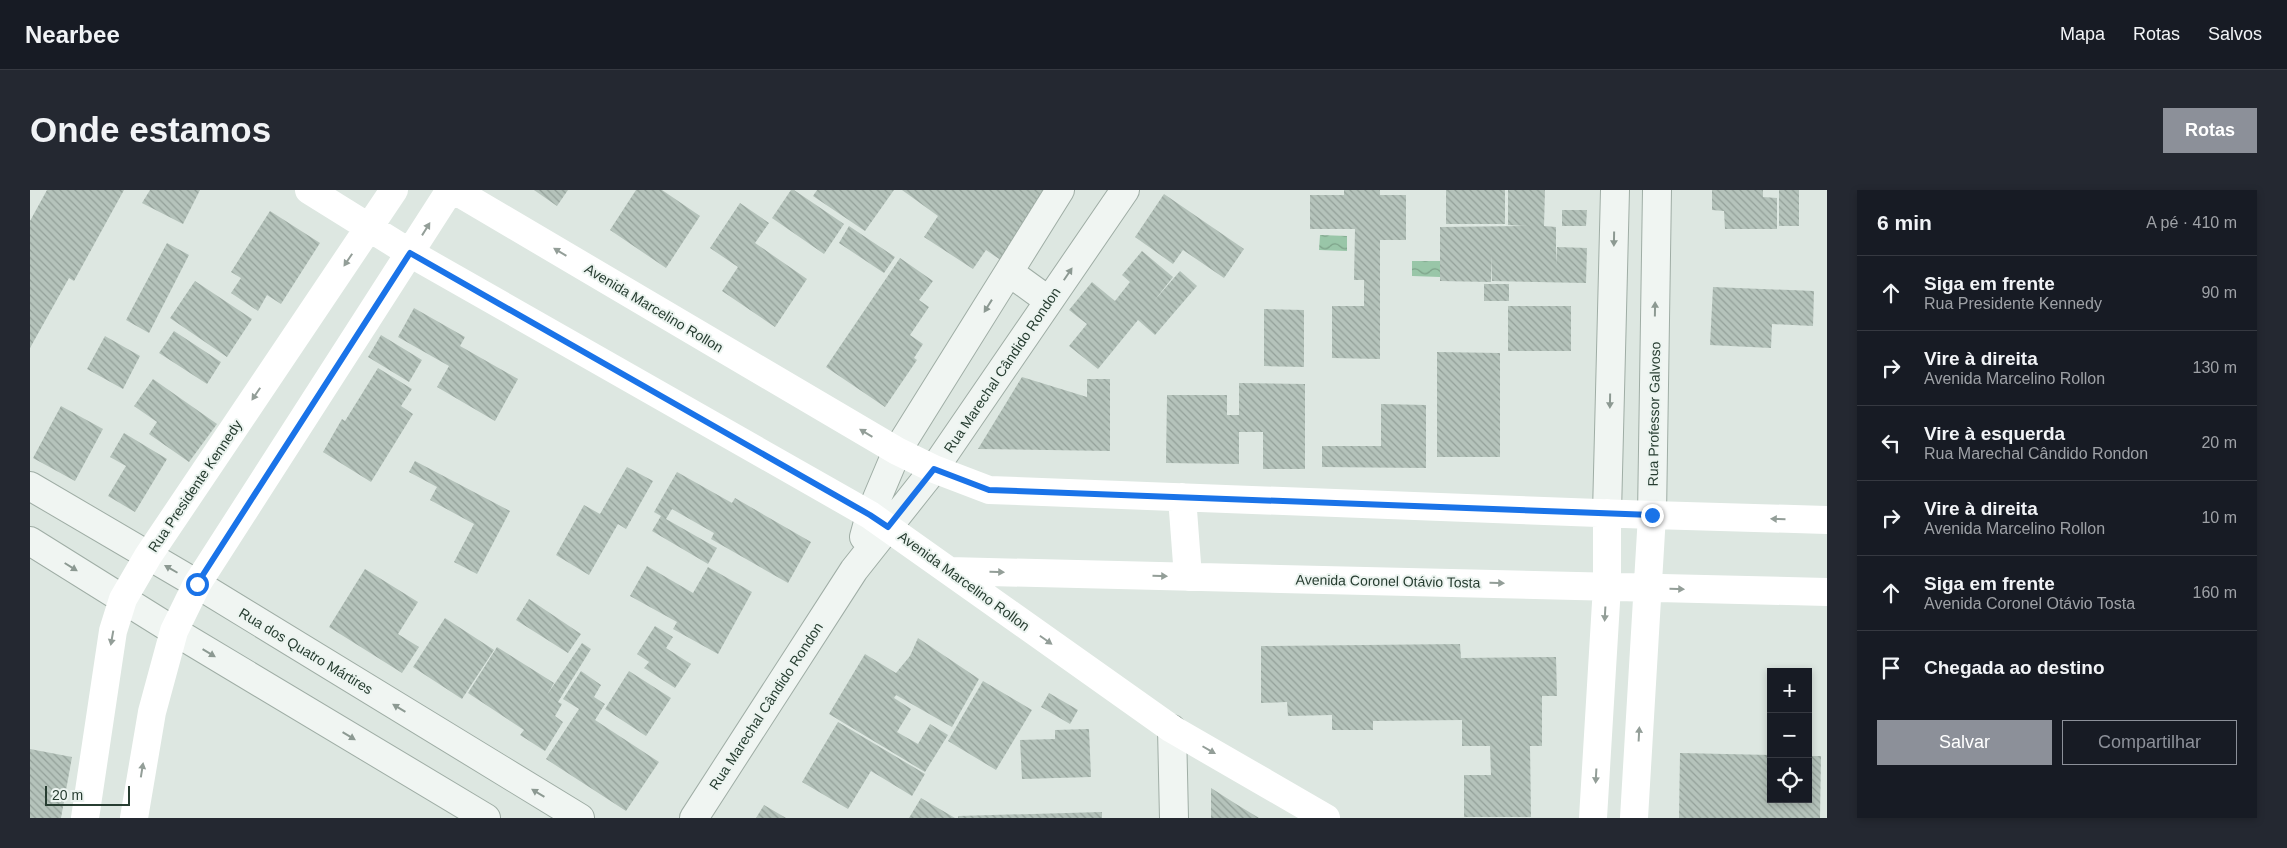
<!DOCTYPE html>
<html lang="pt">
<head>
<meta charset="utf-8">
<style>
	body { margin:0; font-family:Helvetica,sans-serif; background:#242831; color:#f1f3f6 }
	.controls { position:absolute; right:15px; bottom:15px; display:grid; overflow:hidden; border-radius:0px; box-shadow:0 2px 8px #0003 }
	.controls button { width:45px; height:45px; display:grid; place-items:center; padding:0; border:0; border-bottom:1px solid #363941; background:#171b24; color:#f1f3f6; font:25px sans-serif }
	.scale { position:absolute; left:15px; bottom:12px; width:85px; box-sizing:border-box; padding-left:5px; border:2px solid #273d31; border-top:0; font-size:14px; line-height:18px; white-space:nowrap; color:#273d31; -webkit-text-stroke:4px #ecf4f0; paint-order:stroke }
	.stop { position:absolute; width:15px; height:15px; margin:-11px; border:4px solid #1a73e8; border-radius:50%; background:#fff }
	.stop.end { background:#1a73e8; border-color:#fff; box-shadow:0 1px 5px #0008 }
	.list { margin:0; padding:0; list-style:none }
	h2 { display:flex; justify-content:space-between; align-items:center; height:65px; margin:0; padding:0 20px; font-size:21px }
	h2 small { font-size:16px; font-weight:400; color:#9ea1a6 }
	.list li { display:grid; grid-template-columns:32px 1fr auto; gap:15px; align-items:center; box-sizing:border-box; height:75px; padding:0 20px; border-top:1px solid #363941 }
	.list b { display:block; font-size:19px; white-space:nowrap }
	.list p { margin:0; font-size:16px; white-space:nowrap; color:#9ea1a6 }
	.list em { font-size:16px; font-style:normal; color:#9ea1a6 }
	.actions { display:flex; gap:10px; padding:15px 20px }
	.actions a { flex:1; padding:11px 0; border:1px solid #8c9099; border-radius:0px; text-align:center; font-size:18px; color:#8c9099 }
	.actions .main { background:#8c9099; color:#fff }
	.icon { flex:none; width:28px; height:28px; fill:none; stroke:currentColor; stroke-width:2; stroke-linecap:round; stroke-linejoin:round }
	.map { position:relative; flex:none; width:1797px; height:628px; overflow:hidden; border-radius:0px }
	header { display:flex; align-items:center; gap:30px; box-sizing:border-box; height:70px; padding:0 25px; background:#171b24; border-bottom:1px solid #363941 }
	header strong { font-size:24px }
	nav { display:flex; gap:28px; margin-inline-start:auto; font-size:18px }
	.intro { display:flex; align-items:center; justify-content:space-between; box-sizing:border-box; height:120px; padding:0 30px }
	h1 { margin:0; font-size:35px }
	.button { padding:12px 22px; border-radius:0px; background:#8c9099; color:#fff; font-size:18px; font-weight:700 }
	main { display:flex; gap:30px; padding:0 30px }
	aside { flex:1; background:#171b24; border-radius:0px; box-shadow:0 2px 8px #0003 }
	.map>svg:first-child { display:block }
</style>
</head>
<body>
<header>
<strong>Nearbee</strong>
<nav><a>Mapa</a><a>Rotas</a><a>Salvos</a></nav>
</header>
<div class="intro"><h1>Onde estamos</h1><a class="button">Rotas</a></div>
<main>
<div class="map">
<svg width="1797" height="628" viewBox="0 0 1797 628">
	<defs>
		<pattern id="water-waves" width="16" height="10" patternUnits="userSpaceOnUse" patternTransform="scale(1.25)"><rect width="16" height="10" fill="#99c6a8"/><path d="M0 5q4-4 8 0t8 0" fill="none" stroke="#7da289"/></pattern>
		<pattern id="building-back-hatch" width="6" height="6" patternUnits="userSpaceOnUse" patternTransform="scale(1.25)"><rect width="6" height="6" fill="#b5c3bb"/><path d="M-1 5l2 2M0 0l6 6M5-1l2 2" fill="none" stroke="#93a099"/></pattern>
	</defs>
	<rect width="100%" height="100%" fill="#dde7e1"/>
	<path fill="url(#water-waves)" d="M1290,45L1317,46V61L1289,60Z
		M1382,71H1410V87L1382,86Z"/>
	<path fill="url(#building-back-hatch)" d="M17,0H94L44,91L39,88L0,158V31Z
		M120,0H170L153,34L112,13Z
		M504,0H538L527,16Z
		M606,0H632L670,26L636,78L580,40Z
		M761,0H764L814,34L794,64L742,28Z
		M787,0H864L835,41L783,6Z
		M872,0H1015L975,73L956,60L943,79L894,47L908,26Z
		M1314,0H1350V5H1376V50H1350V169L1302,168V116H1334V90H1324L1325,39H1280V5H1314Z
		M1416,0H1475V34H1416Z
		M1478,0H1515L1514,36L1526,37V75L1527,57L1557,58L1556,93L1462,91V65L1461,92L1410,91V37L1497,36L1478,35Z
		M1682,0H1733V7L1747,8V39H1695L1694,21L1682,20Z
		M1749,0H1769V36H1749Z
		M1134,4L1214,59L1194,88L1153,60L1143,74L1105,47Z
		M710,13L739,33L725,53L777,89L745,137L692,101L708,77L680,58Z
		M1532,20H1557L1556,36H1532Z
		M240,21L290,53L251,114L237,105L228,121L201,103L211,88L201,82Z
		M819,36L865,67L854,83L809,53Z
		M137,53L159,65L119,143L96,130Z
		M1112,61L1143,87L1124,111L1150,81L1167,96L1125,145L1108,130L1068,179L1039,156L1057,134L1039,120L1062,92L1085,111L1100,92L1092,85Z
		M870,68L903,91L889,110L899,117L880,145L893,154L884,168L887,170L855,217L796,177Z
		M165,91L222,129L197,167L140,128Z
		M1454,94H1479V111H1454Z
		M1683,97L1784,101L1783,136L1742,134L1741,158L1680,155Z
		M1478,116H1541V161H1478Z
		M384,118L435,147L430,156L488,189L465,231L407,197L419,176L368,147Z
		M1234,119L1274,120V177L1234,176Z
		M144,141L191,172L177,194L129,163Z
		M351,145L392,170L379,192L338,167Z
		M75,146L110,166L93,199L57,179Z
		M1407,162L1470,163V267H1407Z
		M348,178L382,199L371,216L383,224L341,292L293,262L312,229L315,231Z
		M992,187L1057,207V189H1080V261L948,259Z
		M123,189L187,234L159,272L119,244L127,232L104,216Z
		M1209,193L1275,194V279H1233V242H1209V274L1136,273L1137,205H1197V225H1209Z
		M1351,214L1396,215V278L1292,277V256H1351Z
		M31,216L73,239L45,291L3,268Z
		M94,243L137,269L105,322L78,306L96,276L80,267Z
		M385,271L480,321L447,384L424,372L444,334L400,310L407,297L379,282Z
		M597,277L623,291L596,339L588,334L559,385L526,365L554,315L570,324Z
		M647,282L702,313L705,308L781,352L758,393L681,349L684,343L642,319L636,329L687,358L678,374L622,341L631,326L624,322Z
		M617,376L663,403L678,377L722,402L688,464L643,439L647,432L600,406Z
		M335,379L388,412L368,444L389,457L372,483L299,437Z
		M499,409L551,444L538,463L486,430Z
		M415,428L464,460L432,509L383,477Z
		M625,436L643,447L636,458L661,474L645,498L614,478L619,472L607,464Z
		M888,448L949,489L922,537L866,505L864,508L881,519L867,542L888,554L900,534L918,545L895,582L799,524L835,464L866,483L880,466Z
		M552,453L561,459L528,512L532,514L525,526L533,532L515,561L490,545L494,540L438,503L467,457L524,493L517,505Z
		M1430,454L1431,468L1526,467L1527,506H1512V556H1500L1501,627H1434V585H1461L1460,556H1432V530L1343,531V540H1302V525L1258,526L1257,512L1231,513V456Z
		M551,481L571,495L564,507L575,514L565,530L629,572L596,621L516,569L549,519L533,509Z
		M599,481L641,508L616,546L575,519Z
		M953,491L1002,520L966,580L918,551Z
		M1019,503L1048,520L1040,534L1011,517Z
		M808,532L895,584L882,606L841,581L818,619L772,592Z
		M1059,539L1061,587L992,589L990,550L1025,549V540Z
		M0,559L42,567L31,628H0Z
		M1650,563L1741,565V609H1778V566H1791L1790,628H1649Z
		M1181,598L1206,614L1229,628H1181Z
		M891,608L925,628H879Z
		M734,615L756,628H726Z
		M1072,622V628H928V626Z"/>
	<g fill="none" stroke-linecap="round" stroke-linejoin="round">
		<defs>
			<path id="street" d="M979,82L1019,111
				M0,296L167,394L550,628
				M1577,323L1585,0
				M1622,325L1627,0
				M834,347L840,325L867,261L1030,0
				M0,351L144,441L456,628
				M1142,539L1144,628
				M664,628L824,380L904,279L1095,0"/>
		</defs>
		<use href="#street" stroke="#9fada5" stroke-width="30"/>
		<use href="#street" stroke="#f0f5f2" stroke-width="28"/>
		<path stroke="#fff" stroke-width="28" d="M279,0L380,63L840,325L1142,539L1296,628
			M424,0L867,261L904,279L959,300L1622,325L1797,330
			M1152,307L1158,387
			M919,381L1797,402
			M55,628L83,441L93,409L118,366L364,0
			M104,628L122,522L144,441L167,394L420,0
			M1563,628L1577,396V323
			M1604,628L1622,325"/>
	</g>
	<defs><path id="oneway-solid" d="M-6-.8H1V-3.2L6.5 0L1 3.2V.8H-6Z" transform="scale(1.25)"/></defs>
	<g fill="#939e98">
		<use href="#oneway-solid" transform="translate(396 39) rotate(-58)"/>
		<use href="#oneway-solid" transform="translate(530 62) rotate(-149)"/>
		<use href="#oneway-solid" transform="translate(318 70) rotate(124)"/>
		<use href="#oneway-solid" transform="translate(226 204) rotate(124)"/>
		<use href="#oneway-solid" transform="translate(836 243) rotate(-149)"/>
		<use href="#oneway-solid" transform="translate(1748 329) rotate(-178)"/>
		<use href="#oneway-solid" transform="translate(967 382) rotate(1)"/>
		<use href="#oneway-solid" transform="translate(1130 386) rotate(1)"/>
		<use href="#oneway-solid" transform="translate(1467 393) rotate(1)"/>
		<use href="#oneway-solid" transform="translate(1647 399) rotate(1)"/>
		<use href="#oneway-solid" transform="translate(1575 424) rotate(93)"/>
		<use href="#oneway-solid" transform="translate(82 448) rotate(100)"/>
		<use href="#oneway-solid" transform="translate(1016 450) rotate(35)"/>
		<use href="#oneway-solid" transform="translate(1609 544) rotate(-87)"/>
		<use href="#oneway-solid" transform="translate(1179 560) rotate(30)"/>
		<use href="#oneway-solid" transform="translate(112 580) rotate(-81)"/>
		<use href="#oneway-solid" transform="translate(1566 586) rotate(93)"/>
	</g>
	<g fill="#8c9992">
		<use href="#oneway-solid" transform="translate(1584 49) rotate(91)"/>
		<use href="#oneway-solid" transform="translate(1038 84) rotate(-56)"/>
		<use href="#oneway-solid" transform="translate(958 116) rotate(122)"/>
		<use href="#oneway-solid" transform="translate(1625 119) rotate(-89)"/>
		<use href="#oneway-solid" transform="translate(1580 211) rotate(91)"/>
		<use href="#oneway-solid" transform="translate(41 377) rotate(32)"/>
		<use href="#oneway-solid" transform="translate(141 379) rotate(-150)"/>
		<use href="#oneway-solid" transform="translate(179 463) rotate(31)"/>
		<use href="#oneway-solid" transform="translate(369 518) rotate(-149)"/>
		<use href="#oneway-solid" transform="translate(319 546) rotate(31)"/>
		<use href="#oneway-solid" transform="translate(508 603) rotate(-149)"/>
	</g>
	<g fill="none" stroke-linecap="round" stroke-linejoin="round">
		<path stroke="#1a73e8" stroke-width="6" d="M167,394L380,63L840,325L858,337L904,279L959,300L1622,325"/>
	</g>
	<g text-anchor="middle" stroke-width="4" stroke-linejoin="round" paint-order="stroke">
		<g font-size="14" fill="#273d31" stroke="#ecf4f0">
			<text transform="translate(624 118) rotate(31)" y="5">Avenida Marcelino Rollon</text>
			<text transform="translate(972 180) rotate(-56)" y="5">Rua Marechal Cândido Rondon</text>
			<text transform="translate(1624 224) rotate(-89)" y="5">Rua Professor Galvoso</text>
			<text transform="translate(165 296) rotate(-56)" y="5">Rua Presidente Kennedy</text>
			<text transform="translate(934 391) rotate(36)" y="5">Avenida Marcelino Rollon</text>
			<text transform="translate(1358 391) rotate(1)" y="5">Avenida Coronel Otávio Tosta</text>
			<text transform="translate(276 461) rotate(31)" y="5">Rua dos Quatro Mártires</text>
			<text transform="translate(736 516) rotate(-57)" y="5">Rua Marechal Cândido Rondon</text>
		</g>
	</g>
</svg>
<div class="controls">
<button>+</button>
<button>−</button>
<button><svg class="icon" aria-label="locate" viewBox="0 0 24 24"><circle cx="12" cy="12" r="6"/><path d="M12 2v4M12 18v4M2 12h4M18 12h4"/></svg></button>
</div>
<div class="scale">20 m</div>
<div class="stop" style="left:167px;top:394px"></div>
<div class="stop end" style="left:1622px;top:325px"></div>
</div>
<aside>
<h2>6 min<small>A pé · 410 m</small></h2>
<ul class="list">
<li><svg class="icon" aria-label="ahead" viewBox="0 0 24 24"><path d="M12 20V5M6 11l6-6 6 6"/></svg><div><b>Siga em frente</b><p>Rua Presidente Kennedy</p></div><em>90 m</em></li>
<li><svg class="icon" aria-label="right" viewBox="0 0 24 24"><path d="M7 20v-9h11M14 6l5 5-5 5"/></svg><div><b>Vire à direita</b><p>Avenida Marcelino Rollon</p></div><em>130 m</em></li>
<li><svg class="icon" aria-label="left" viewBox="0 0 24 24"><path d="M17 20v-9H6M10 6l-5 5 5 5"/></svg><div><b>Vire à esquerda</b><p>Rua Marechal Cândido Rondon</p></div><em>20 m</em></li>
<li><svg class="icon" aria-label="right" viewBox="0 0 24 24"><path d="M7 20v-9h11M14 6l5 5-5 5"/></svg><div><b>Vire à direita</b><p>Avenida Marcelino Rollon</p></div><em>10 m</em></li>
<li><svg class="icon" aria-label="ahead" viewBox="0 0 24 24"><path d="M12 20V5M6 11l6-6 6 6"/></svg><div><b>Siga em frente</b><p>Avenida Coronel Otávio Tosta</p></div><em>160 m</em></li>
<li><svg class="icon" aria-label="arrive" viewBox="0 0 24 24"><path d="M6 21V4h12l-3 4 3 4H6"/></svg><div><b>Chegada ao destino</b></div></li>
</ul>
<div class="actions"><a class="main">Salvar</a><a>Compartilhar</a></div>
</aside>
</main>
</body>
</html>
